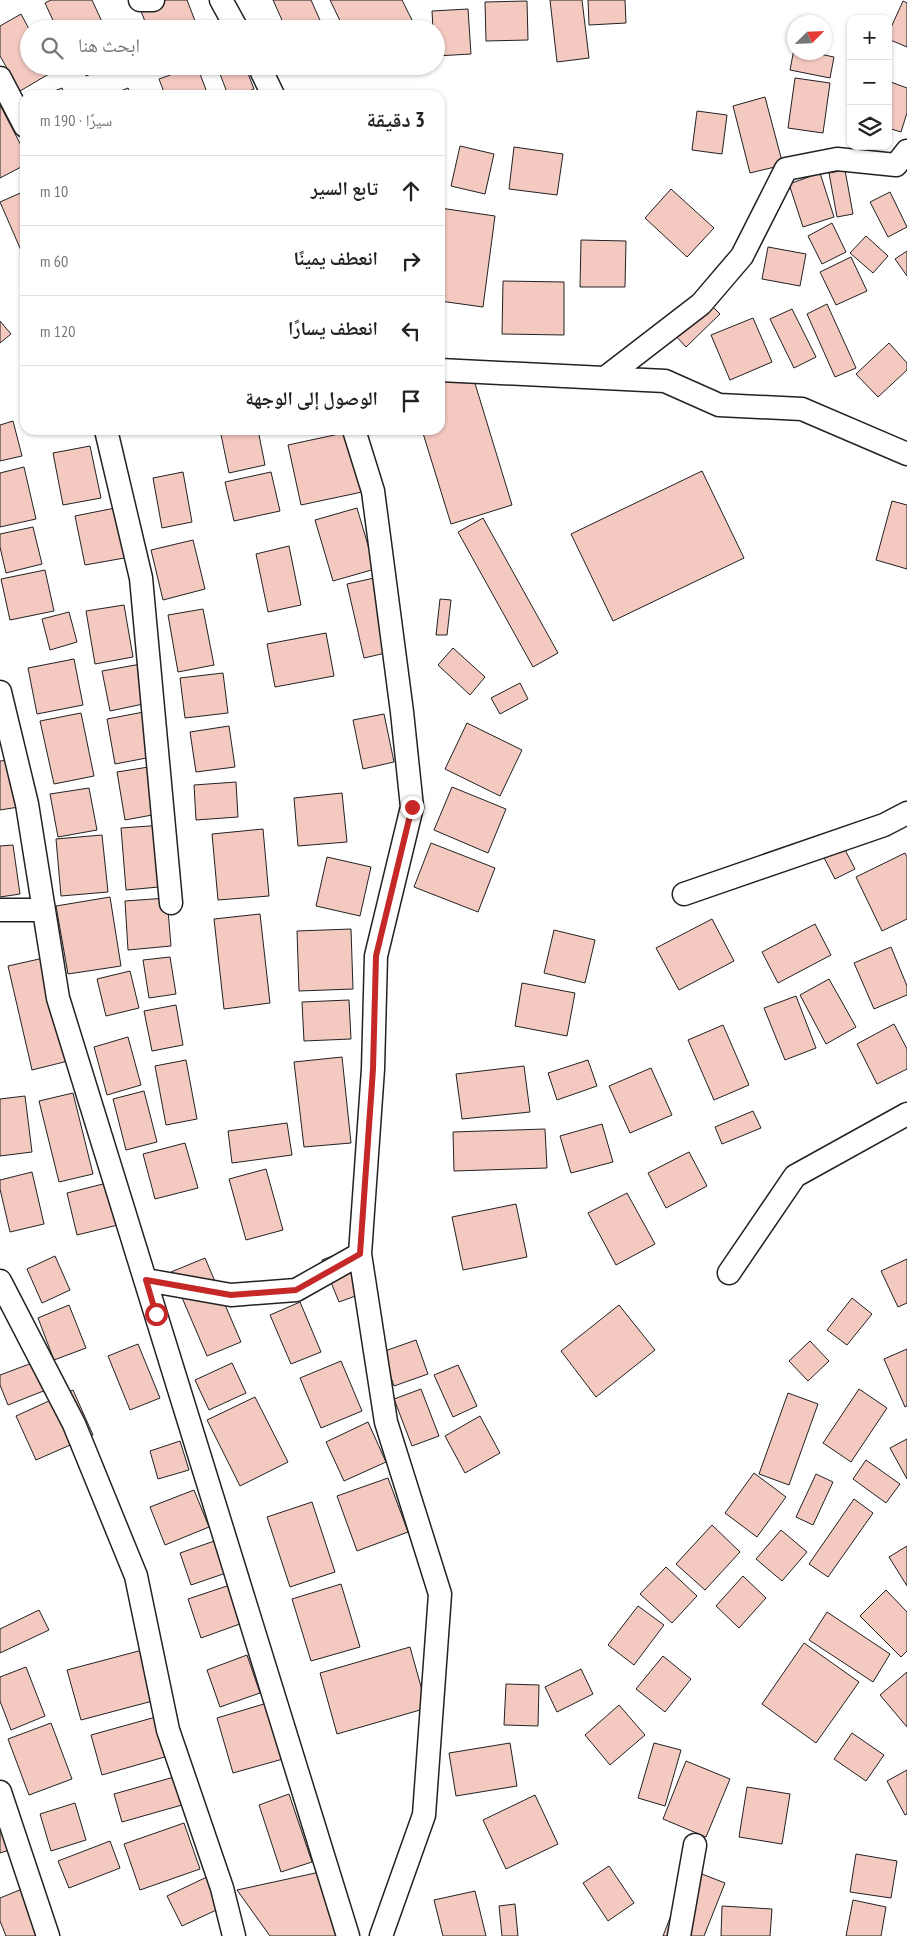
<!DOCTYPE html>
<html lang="ar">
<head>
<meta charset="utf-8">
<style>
	body { margin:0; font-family:"PT Sans Narrow","Noto Naskh Arabic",sans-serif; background:#f6f6f6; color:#222; direction:rtl }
	.controls { position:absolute; right:15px; top:15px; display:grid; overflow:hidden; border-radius:10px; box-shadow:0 1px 4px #0004 }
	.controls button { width:45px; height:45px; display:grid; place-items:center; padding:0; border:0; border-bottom:1px solid #e0e0e0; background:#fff; color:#222; font:25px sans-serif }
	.compass { position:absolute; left:787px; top:15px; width:45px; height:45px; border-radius:50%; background:#fff; box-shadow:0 1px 4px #0004; rotate:66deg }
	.stop { position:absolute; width:15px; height:15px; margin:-11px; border:4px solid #c62828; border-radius:50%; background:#fff }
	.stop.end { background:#c62828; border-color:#fff; box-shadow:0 1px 5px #0008 }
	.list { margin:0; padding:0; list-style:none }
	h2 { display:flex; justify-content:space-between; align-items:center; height:65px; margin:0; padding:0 20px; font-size:21px }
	h2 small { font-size:16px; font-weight:400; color:#767676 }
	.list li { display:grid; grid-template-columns:32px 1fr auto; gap:15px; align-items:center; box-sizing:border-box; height:70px; padding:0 20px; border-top:1px solid #e0e0e0 }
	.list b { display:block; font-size:19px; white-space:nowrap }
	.list em { font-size:16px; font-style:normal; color:#767676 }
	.icon { flex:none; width:28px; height:28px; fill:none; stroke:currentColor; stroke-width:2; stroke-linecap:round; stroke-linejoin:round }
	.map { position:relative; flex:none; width:907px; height:1936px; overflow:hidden; direction:ltr }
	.search { position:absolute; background:#fff; box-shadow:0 1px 4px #0004; left:20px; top:20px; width:425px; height:55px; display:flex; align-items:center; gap:12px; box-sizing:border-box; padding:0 18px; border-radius:28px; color:#767676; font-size:19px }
	.panel { position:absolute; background:#fff; box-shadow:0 1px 4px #0004; left:20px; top:90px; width:425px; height:345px; border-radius:15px; direction:rtl }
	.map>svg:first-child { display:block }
</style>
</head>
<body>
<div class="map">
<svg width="907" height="1936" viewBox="0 0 907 1936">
	<rect width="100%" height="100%" fill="#fff"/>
	<path fill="#f3c9c0" stroke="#222" d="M51,0H92L103,24L93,29H57L45,3Z
		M139,0H187L197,26L190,29H148L137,1Z
		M273,0H311L323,27L286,29Z
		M330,0H402L412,20L396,29H344Z
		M550,0H582L589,58L557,62Z
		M588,0H625L626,23L589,25Z
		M527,1L528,40L486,41L485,2Z
		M903,1L907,3V47L888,39V34Z
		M468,9L471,54L436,56V29H433L432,11Z
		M21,14L29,29V66H51L54,71L20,91L0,56V26Z
		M794,49V52H810L834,57L830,78L790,70Z
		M83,66H110L86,76Z
		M195,66H197L208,95H165L159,79Z
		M217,66H245L254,89L240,95H228Z
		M795,78L830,83L823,133L788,128Z
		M888,81L907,88V113L901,132L888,128Z
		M62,88L65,95H44Z
		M128,88L131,95H111Z
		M765,97L783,165L750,173L733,106Z
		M0,105L25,153V165L0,178Z
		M697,111L727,115L722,154L692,150Z
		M460,146L494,154L485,194L451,186Z
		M514,147L563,154L557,195L509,189Z
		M440,150L444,151L440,169Z
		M845,170L853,214L837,217L829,173Z
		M820,173L834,217L803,227L789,184Z
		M671,189L714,228L687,257L645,218Z
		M25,191V255H23L0,202Z
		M890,192L907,227L888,237L870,202Z
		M440,208L495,216L483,307L440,301Z
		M832,223L846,252L822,264L808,236Z
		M866,236L888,256L873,273L850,253Z
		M581,240L626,241L625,287H580Z
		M768,247L806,254L800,286L762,279Z
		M907,251V276L895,259Z
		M851,257L867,291L836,305L820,272Z
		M503,281L564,282V335L502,334Z
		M709,303L720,314L686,347L675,335Z
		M827,304L856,368L835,377L807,314Z
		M792,309L816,357L794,368L770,319Z
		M753,318L772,362L730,380L711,335Z
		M0,321L11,334L0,343Z
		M889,343L907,363V370L878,397L856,374Z
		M470,367L512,505L451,524L422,430H440V377Z
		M13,421L22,456L0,461V425Z
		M220,430H258L265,465L229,473Z
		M348,432L362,492L301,505L288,445Z
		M90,446L101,498L63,505L53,453Z
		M24,467L36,519L0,527V473Z
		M702,471L744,558L613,621L571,534Z
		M183,472L192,522L162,528L153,478Z
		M271,472L280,511L234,521L225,482Z
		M892,501L907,505V569L876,560Z
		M120,507L130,557L85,565L75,516Z
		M357,508L375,569L333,581L315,520Z
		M483,518L558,653L533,667L458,532Z
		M33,527L42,564L6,573L0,547V534Z
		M193,540L205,589L163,600L151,550Z
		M289,546L301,605L268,612L256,554Z
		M45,570L54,611L10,620L1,579Z
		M374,578L390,652L364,658L347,584Z
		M440,599L451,600L447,635H436Z
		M124,605L133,657L95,664L86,611Z
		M203,609L214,665L178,672L168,615Z
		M69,612L77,642L50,650L42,619Z
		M326,633L334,676L275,687L267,644Z
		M453,648L485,677L470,695L438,665Z
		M74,659L83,705L37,714L28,668Z
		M141,664L148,703L110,711L102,671Z
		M223,673L228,713L185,718L180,678Z
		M520,683L528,699L500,714L491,698Z
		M149,711L157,756L115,764L107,719Z
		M81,713L94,776L54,784L40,721Z
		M384,714L394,762L363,769L353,720Z
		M467,723L522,750L500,796L445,769Z
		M229,726L235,767L196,772L190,732Z
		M17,759L25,806L0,810V761Z
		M155,766L163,813L125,820L117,772Z
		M236,782L238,817L196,820L194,785Z
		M452,787L506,809L488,853L434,830Z
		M89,788L97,830L58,837L50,794Z
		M342,793L347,842L298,846L294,798Z
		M164,825L170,886L126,890L121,828Z
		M263,829L269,896L218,900L212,834Z
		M102,835L108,892L61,896L56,839Z
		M838,836L855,869L835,879L818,846Z
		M431,843L495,868L478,912L414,887Z
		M13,845L20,894L0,897V846Z
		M905,853L907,857V919L882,931L856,877Z
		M327,857L371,867L360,916L316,906Z
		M110,897L121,966L68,974L56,906Z
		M167,898L171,946L128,950L125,901Z
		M260,914L270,1003L224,1009L214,919Z
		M712,919L734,961L679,990L656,948Z
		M815,924L831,955L778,983L762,952Z
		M351,929L353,989L299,991L297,931Z
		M554,930L595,940L585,983L544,973Z
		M891,947L907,986V995L874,1009L854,963Z
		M48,957L72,1060L32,1070L8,966Z
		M170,957L176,994L149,998L143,960Z
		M130,971L139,1008L106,1016L97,979Z
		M829,979L856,1027L826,1044L800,995Z
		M522,983L575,993L567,1036L515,1026Z
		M796,996L816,1048L785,1060L764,1008Z
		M349,1000L351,1039L304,1041L302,1002Z
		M176,1005L183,1045L152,1051L144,1011Z
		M894,1024L907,1049V1069L877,1084L857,1044Z
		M723,1025L749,1085L714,1100L688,1040Z
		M128,1037L141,1085L107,1095L94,1047Z
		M342,1057L351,1143L304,1147L294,1062Z
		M186,1060L197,1119L166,1125L155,1066Z
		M588,1060L597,1086L557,1100L548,1073Z
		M524,1066L530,1112L462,1119L456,1074Z
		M651,1068L672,1115L630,1133L609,1086Z
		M144,1091L157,1142L126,1150L113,1099Z
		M73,1093L93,1174L59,1182L39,1101Z
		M25,1096L32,1152L0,1156V1099Z
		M753,1111L761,1128L722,1144L715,1127Z
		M287,1123L292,1155L232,1163L228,1131Z
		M602,1124L613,1162L571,1173L560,1136Z
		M545,1129L547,1168L454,1171L453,1132Z
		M185,1143L198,1188L155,1199L143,1154Z
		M689,1152L707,1186L666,1208L648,1173Z
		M266,1169L283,1230L246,1240L229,1179Z
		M32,1172L44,1224L10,1232L0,1189V1180Z
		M111,1182L122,1224L77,1235L67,1193Z
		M627,1193L655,1244L616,1265L588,1213Z
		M516,1204L527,1257L463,1270L452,1217Z
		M345,1251L361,1294L339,1302L322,1260Z
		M55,1256L70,1290L42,1303L27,1269Z
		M205,1258L241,1342L207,1356L171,1272Z
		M907,1259V1303L898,1307L881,1271Z
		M852,1298L872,1314L847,1345L827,1330Z
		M300,1302L321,1352L291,1364L270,1315Z
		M69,1305L86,1348L54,1360L38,1318Z
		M619,1305L655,1350L596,1397L561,1351Z
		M416,1340L428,1374L394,1386L382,1352Z
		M810,1341L829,1361L808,1381L789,1361Z
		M138,1344L160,1398L130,1410L108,1356Z
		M907,1349V1406L905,1407L884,1359Z
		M40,1360L51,1388L8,1405L0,1385V1375Z
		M341,1361L362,1411L321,1428L300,1378Z
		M232,1363L246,1393L209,1410L195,1380Z
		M458,1365L477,1406L453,1417L434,1375Z
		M421,1389L439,1436L412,1446L394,1399Z
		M859,1389L887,1408L851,1462L823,1443Z
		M73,1390L93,1435L36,1460L16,1416Z
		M788,1393L818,1404L789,1485L759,1474Z
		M255,1397L288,1462L240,1486L207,1420Z
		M480,1416L500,1453L465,1473L445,1436Z
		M368,1422L386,1462L344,1481L326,1442Z
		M907,1439V1479L890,1448Z
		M180,1441L189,1470L158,1479L150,1451Z
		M866,1460L900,1484L886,1503L853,1479Z
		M754,1473L786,1497L757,1537L725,1513Z
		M816,1474L833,1482L813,1525L796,1517Z
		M388,1478L408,1532L357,1551L337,1496Z
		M194,1490L209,1527L165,1545L150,1507Z
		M854,1499L873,1513L828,1577L809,1564Z
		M312,1502L335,1572L290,1587L267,1517Z
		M712,1525L740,1552L705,1590L676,1564Z
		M781,1530L807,1552L782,1581L756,1559Z
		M220,1539L232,1571L191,1585L180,1553Z
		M907,1546V1586L889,1557Z
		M666,1567L697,1596L672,1623L640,1594Z
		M743,1576L766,1598L739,1628L716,1606Z
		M239,1582L251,1620L201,1638L188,1599Z
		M341,1584L360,1647L311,1661L292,1599Z
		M886,1590L907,1612V1651L901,1657L860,1616Z
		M638,1606L664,1625L634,1665L608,1645Z
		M39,1610L49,1630L0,1653V1629Z
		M827,1612L890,1654L873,1682L809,1640Z
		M804,1643L859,1682L816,1743L762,1704Z
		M410,1647L427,1708L337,1734L320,1673Z
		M150,1648L164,1698L81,1720L67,1670Z
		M247,1655L260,1693L220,1707L207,1670Z
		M663,1656L691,1679L665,1712L636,1689Z
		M26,1667L45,1716L11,1730L0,1701V1677Z
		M581,1669L593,1694L557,1712L545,1687Z
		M907,1672V1727L880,1695Z
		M506,1684L539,1685L538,1726L504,1725Z
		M267,1703L283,1759L233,1773L217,1718Z
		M619,1705L645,1735L610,1765L585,1735Z
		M163,1715L175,1754L102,1775L91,1735Z
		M51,1723L72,1779L29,1795L8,1739Z
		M852,1733L884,1755L866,1781L834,1759Z
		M510,1743L517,1786L456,1796L449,1753Z
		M654,1743L681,1750L665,1806L638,1798Z
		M686,1761L730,1779L706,1837L663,1819Z
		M907,1770V1814L905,1815L887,1781Z
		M174,1777L182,1805L122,1822L114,1794Z
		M747,1787L790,1794L782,1844L739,1837Z
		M289,1794L312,1862L281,1872L259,1805Z
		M535,1795L558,1844L506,1869L483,1820Z
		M75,1803L86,1840L51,1851L40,1814Z
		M0,1823L9,1850L0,1853Z
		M184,1823L200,1869L140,1890L124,1844Z
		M110,1841L120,1868L69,1888L58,1861Z
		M856,1854L897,1861L891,1898L850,1892Z
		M609,1866L634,1903L608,1921L583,1883Z
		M689,1869L725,1883L704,1936H663Z
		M320,1872L353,1936H270L237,1890Z
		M211,1875L225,1906L182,1926L167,1896Z
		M27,1887L48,1936H6L0,1921V1898Z
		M475,1891L486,1936H443L434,1900Z
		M853,1900L886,1907L881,1936H846Z
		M515,1904L518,1936H502L499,1906Z
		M722,1906L772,1909L770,1936H721Z"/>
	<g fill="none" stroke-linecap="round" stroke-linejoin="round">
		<defs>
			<path id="minor" d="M140,0H153
				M221,0L237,29
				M259,66L273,95
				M0,78L25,126
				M440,370L665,381L719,405L802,409L907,454
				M605,378L701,304L742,256L786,169L837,159L896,165L907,151
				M106,430L141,578L171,903
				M354,430L373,491L402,712L412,807L376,956L373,1069L360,1254L386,1422L440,1594L424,1815L381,1936
				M0,692L27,804L58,998L348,1936
				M684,894L884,825L907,813
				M0,910H44
				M729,1273L795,1176L907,1114
				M146,1280L231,1295L296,1290L360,1254
				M0,1281L74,1424L136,1576L168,1730L222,1888L234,1936
				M0,1792L48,1936
				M679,1936L695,1845"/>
		</defs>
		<use href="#minor" stroke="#222" stroke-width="25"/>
		<use href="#minor" stroke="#fff" stroke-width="22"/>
	</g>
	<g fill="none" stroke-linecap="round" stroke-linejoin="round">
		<path stroke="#c62828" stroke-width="6" d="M156,1314L146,1280L231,1295L296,1290L360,1254L373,1069L376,956L412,807"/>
	</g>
</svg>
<div class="controls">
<button>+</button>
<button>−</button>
<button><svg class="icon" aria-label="layers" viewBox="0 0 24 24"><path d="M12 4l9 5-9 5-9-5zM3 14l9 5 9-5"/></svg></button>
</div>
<svg class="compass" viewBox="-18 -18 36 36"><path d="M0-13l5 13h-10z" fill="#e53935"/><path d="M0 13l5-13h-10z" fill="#767676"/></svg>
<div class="stop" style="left:156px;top:1314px"></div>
<div class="stop end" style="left:412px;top:807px"></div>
<div class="search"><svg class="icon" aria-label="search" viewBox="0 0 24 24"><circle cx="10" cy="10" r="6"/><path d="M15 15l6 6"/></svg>ابحث هنا</div>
<section class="panel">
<h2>3 دقيقة<small>سيرًا · 190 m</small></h2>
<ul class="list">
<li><svg class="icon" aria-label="ahead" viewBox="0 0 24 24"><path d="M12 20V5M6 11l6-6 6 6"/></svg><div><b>تابع السير</b></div><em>10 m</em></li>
<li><svg class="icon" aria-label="right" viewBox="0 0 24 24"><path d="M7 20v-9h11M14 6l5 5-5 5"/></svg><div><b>انعطف يمينًا</b></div><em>60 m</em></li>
<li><svg class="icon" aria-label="left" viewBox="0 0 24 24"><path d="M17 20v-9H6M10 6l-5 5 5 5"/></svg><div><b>انعطف يسارًا</b></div><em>120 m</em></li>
<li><svg class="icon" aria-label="arrive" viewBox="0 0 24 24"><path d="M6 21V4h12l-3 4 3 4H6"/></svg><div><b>الوصول إلى الوجهة</b></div></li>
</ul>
</section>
</div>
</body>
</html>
